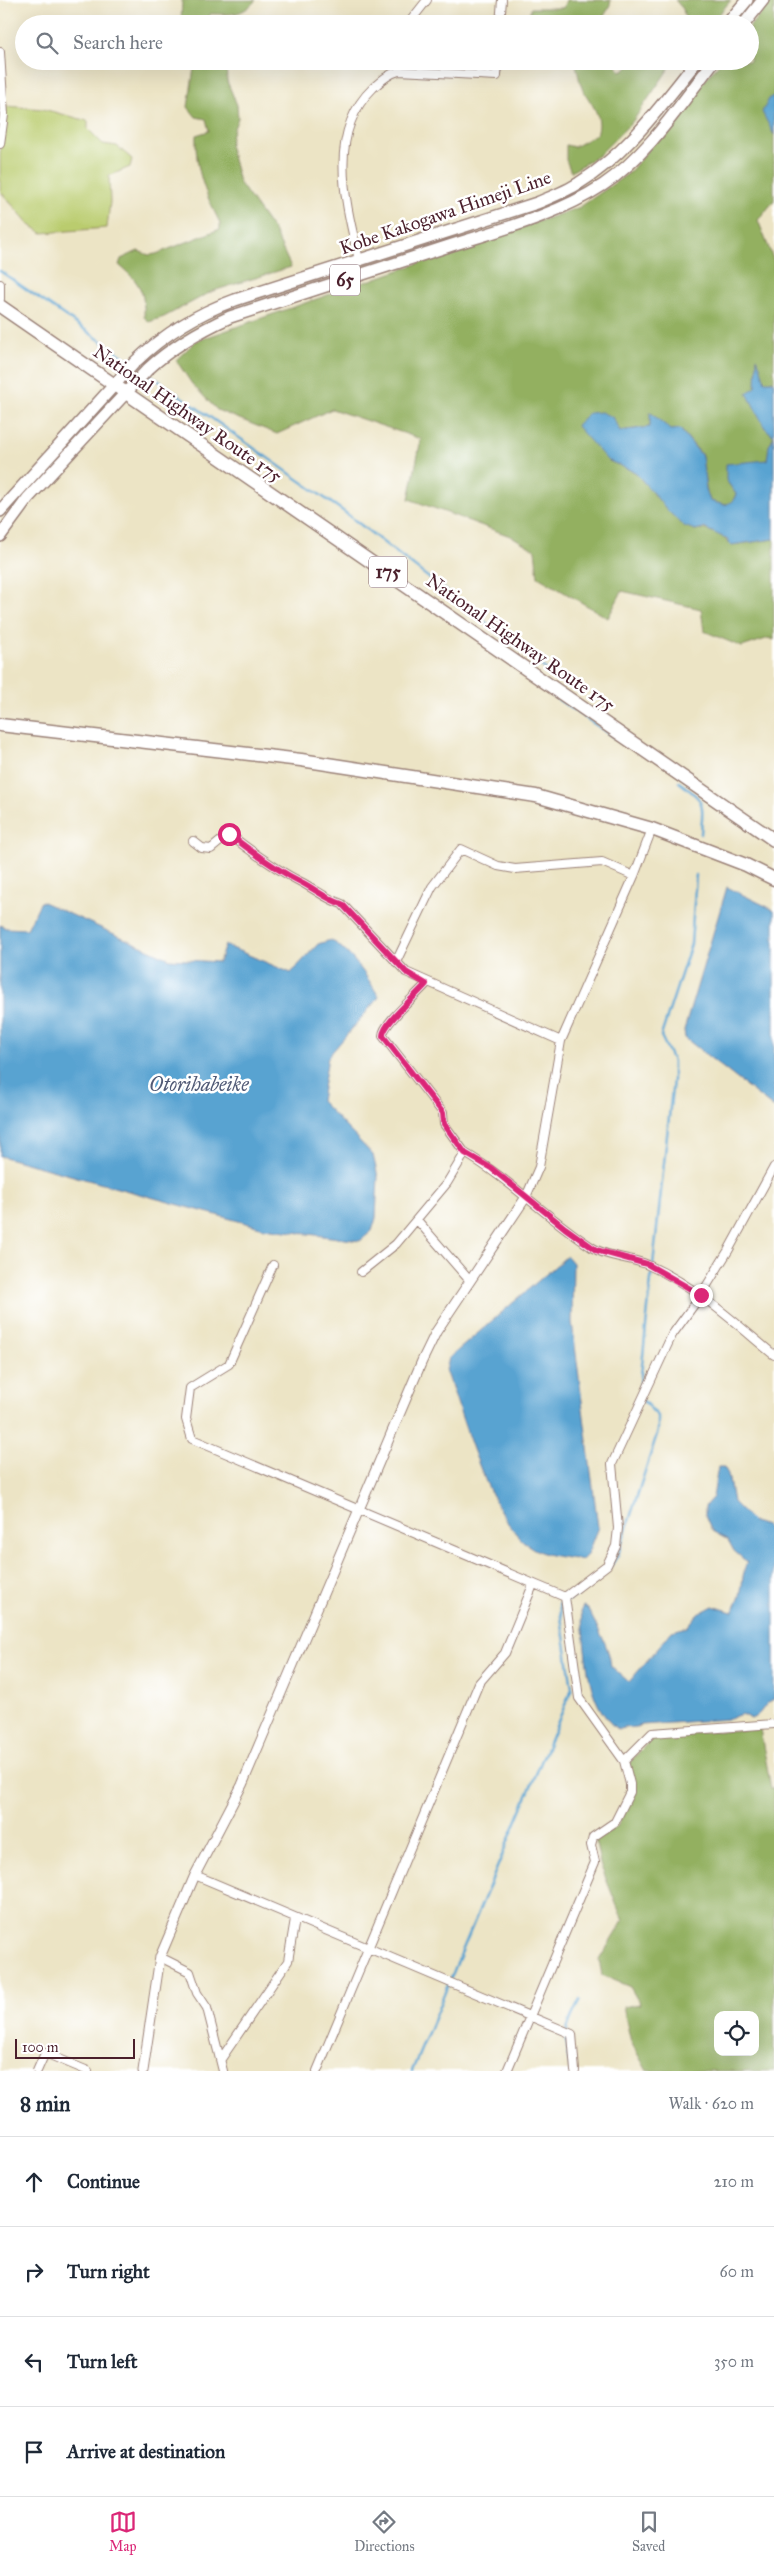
<!DOCTYPE html>
<html lang="en">
<head>
<meta charset="utf-8">
<style>
	body { margin:0; font-family:"IM FELL Great Primer",serif; background:#f2f2f3; color:#1f2937 }
	.controls { position:absolute; right:15px; bottom:15px; display:grid; overflow:hidden; border-radius:10px; box-shadow:0 5px 20px #0002 }
	.controls button { width:45px; height:45px; display:grid; place-items:center; padding:0; border:0; border-bottom:1px solid #e0e1e3; background:#fff; color:#1f2937; font:25px sans-serif }
	.scale { position:absolute; left:15px; bottom:12px; width:120px; box-sizing:border-box; padding-left:5px; border:2px solid #4a1f2b; border-top:0; font-size:14px; line-height:18px; white-space:nowrap; color:#4a1f2b; -webkit-text-stroke:4px #fff; paint-order:stroke }
	.stop { position:absolute; width:15px; height:15px; margin:-11px; border:4px solid #db2777; border-radius:50%; background:#fff }
	.stop.end { background:#db2777; border-color:#fff; box-shadow:0 1px 5px #0008 }
	.list { margin:0; padding:0; list-style:none }
	h2 { display:flex; justify-content:space-between; align-items:center; height:65px; margin:0; padding:0 20px; font-size:21px }
	h2 small { font-size:16px; font-weight:400; color:#747a83 }
	.list li { display:grid; grid-template-columns:32px 1fr auto; gap:15px; align-items:center; box-sizing:border-box; height:90px; padding:0 20px; border-top:1px solid #e0e1e3 }
	.list b { display:block; font-size:19px; white-space:nowrap }
	.list em { font-size:16px; font-style:normal; color:#747a83 }
	.icon { flex:none; width:28px; height:28px; fill:none; stroke:currentColor; stroke-width:2; stroke-linecap:round; stroke-linejoin:round }
	.map { position:relative; flex:none; width:774px; height:2071px; overflow:hidden }
	.search { position:absolute; background:#fff; box-shadow:0 5px 20px #0002; left:15px; right:15px; top:15px; height:55px; display:flex; align-items:center; gap:12px; box-sizing:border-box; padding:0 18px; border-radius:28px; color:#747a83; font-size:19px }
	.sheet { height:425px; background:#fff }
	nav { display:flex; justify-content:space-around; align-items:center; box-sizing:border-box; height:70px; border-top:1px solid #e0e1e3; background:#fff; font-size:14px; color:#747a83 }
	nav a { display:grid; justify-items:center; gap:2px }
	nav .on { color:#db2777 }
	.map>svg:first-child { display:block }
</style>
</head>
<body>
<div class="map">
<svg width="774" height="2071" viewBox="0 0 774 2071">
	<rect width="100%" height="100%" fill="#fff"/>
	<filter id="ink" filterUnits="userSpaceOnUse"><feTurbulence type="fractalNoise" baseFrequency=".02" numOctaves="2"/><feDisplacementMap in="SourceGraphic" scale="10" xChannelSelector="R" yChannelSelector="G"/><feConvolveMatrix kernelMatrix="1 2 1 2 8 2 1 2 1" color-interpolation-filters="sRGB"/></filter>
	<filter id="wash" filterUnits="userSpaceOnUse"><feTurbulence type="fractalNoise" baseFrequency=".0096" numOctaves="4" result="noise"/><feDisplacementMap in="SourceGraphic" scale="20" xChannelSelector="R" yChannelSelector="G"/><feGaussianBlur stdDeviation="1.12" result="paint"/><feColorMatrix in="noise" values="0 0 0 0 0 0 0 0 0 0 0 0 0 0 0 0 0 1.4 0 .05"/><feComposite in="paint" operator="in"/></filter>
	<g filter="url(#wash)">
		<rect width="100%" height="100%" fill="#ece4c5"/>
		<path fill="#bacc6e" stroke="#82764c" d="M6,106L43,109L88,121V129L103,144L117,146L132,159L130,167L109,176L110,202L107,228L42,233L30,225L0,191V154Z"/>
		<path fill="#93b061" stroke="#6e6846" fill-rule="evenodd" d="M182,0H256C241,17 231,14 210,14L208,24H181Z
			M566,0H611L609,8L599,24H527L531,8H563Z
			M675,0H731L711,24H686L683,9Z
			M772,0H774V201L758,220L774,261V381L765,382L757,359L765,428L774,436L769,446L768,460L726,480L736,494L733,501L725,505L710,501L706,489L702,455L680,429L671,430L651,413L650,427L619,431L612,417L607,460L635,472L669,512L695,530C707,527 724,535 731,545L774,539V640L769,638L742,647L704,631L701,609L622,591L608,618L538,577L535,550L513,537L409,499L421,439L332,409L277,434L217,410L192,384L176,360L196,341L580,207L629,173L721,61H750V26Z
			M191,61H226L227,81L237,105L238,118L231,136L230,148L239,182L274,231L291,267L213,291L164,317L149,322L144,317C145,290 139,282 119,265L121,259L138,251L149,255L156,254L220,229V223C205,193 195,170 196,135L209,131L206,119L196,117L188,107L194,68Z
			M560,61H614L620,71L626,69L634,61H674L633,121L599,155L571,172L566,160V145L574,147L597,134C604,116 590,103 582,88C579,81 578,72 576,65Z
			M760,1729L771,1788H774V2071H647L631,2042L623,2007L640,2004L630,1987L602,1975L599,1960L623,1921L600,1864L595,1838L617,1827L635,1792L629,1763L655,1735ZM718,2015H755V2052H718Z"/>
		<path fill="#59a3d1" stroke="#52617e" d="M774,95V135L762,112L769,99Z
			M757,357L765,381H774V436L765,428L747,393L756,387Z
			M601,412L612,417L620,431L650,427V412L671,430L680,429L702,456L706,489L710,501L725,505L733,501L736,494L726,480V464L767,460L769,446L774,436V539L731,545L727,539L704,528L695,530L684,526L669,512L635,472L607,460L576,425L589,413Z
			M727,887L774,910V1108L685,1038L684,1030Z
			M41,901L170,959L219,962L225,945L291,973L318,944L331,940C352,953 367,976 379,997L328,1057L321,1101L373,1155L378,1177L376,1218L372,1231L360,1241L264,1228L0,1156V925L6,928L27,929Z
			M567,1256L573,1263L572,1322L598,1527L587,1555L582,1560C566,1557 548,1557 534,1549C491,1526 463,1416 446,1370L449,1358Z
			M718,1467H724L728,1474L733,1502L753,1522L766,1526L774,1535V1699C764,1703 762,1715 751,1719L741,1714L729,1719L642,1725C634,1729 627,1726 618,1730C584,1703 587,1653 581,1613L583,1606L588,1609C597,1628 609,1645 611,1666L629,1682L672,1631L687,1627L698,1614L713,1606L732,1612C746,1592 739,1581 747,1562L734,1551L728,1540L712,1531L705,1515V1506L713,1497Z"/>
		<g fill="none" stroke-linecap="round" stroke-linejoin="round">
			<path stroke="#59a3d1" stroke-width="2.5" d="M0,271L130,361
				M149,374L343,511L548,671
				M553,696L621,742
				M679,782C706,802 703,801 701,834
				M653,1265L673,1080V1061L661,1036L691,944L696,875
				M412,2071L572,1688L559,1604C582,1596 606,1576 618,1555L658,1431V1416L640,1398L639,1394L652,1270
				M571,2071C563,2035 563,2033 580,2000"/>
		</g>
	</g>
	<g filter="url(#ink)">
		<g fill="none" stroke-linecap="round" stroke-linejoin="round">
			<defs>
				<path id="minor" d="M408,24L427,0
					M500,24L502,0
					M0,52L4,115L0,144
					M399,71V61
					M359,260C346,204 326,133 373,88C381,81 388,74 399,71L497,76L498,61
					M0,284V299
					M193,841L202,848L211,849L229,834C252,852 275,869 301,882C315,889 326,899 342,904L406,972L561,1041
					M396,962L432,887L461,849L498,866L515,869L602,862L634,876
					M427,983C417,995 382,1024 383,1036L443,1113L444,1124L465,1153
					M526,1197L539,1167L561,1041L634,876L652,829
					M417,1220L470,1281
					M273,1265L229,1364L190,1388L186,1419L192,1439L565,1597
					M361,1272L396,1244L447,1183L465,1153C511,1180 548,1219 593,1248C609,1258 631,1257 648,1265C696,1286 734,1322 774,1355
					M565,1597L607,1565L616,1546L618,1528L612,1464L672,1335L701,1295L728,1251L774,1167
					M624,1761L652,1733L774,1724
					M195,1875L572,2034L575,2071
					M160,1957L190,1972L197,1993L207,2008L223,2071
					M221,2059L288,1961L295,1919
					M37,2071L45,2053L88,2071
					M317,2071L479,1683L505,1653L533,1585
					M507,2071L595,1862L591,1845L593,1837L615,1822L630,1792V1784L624,1761L579,1698L565,1597"/>
				<path id="tertiary" d="M143,2071L160,1957L195,1875L242,1785L422,1361L436,1332L526,1197"/>
				<path id="primary" d="M727,24L747,0
					M744,24L763,0
					M0,511L135,362C165,333 196,314 235,300L537,203C551,197 567,191 579,183C628,153 661,105 697,61
					M0,536L28,498L148,369C173,346 199,331 230,317C302,294 374,270 446,247C499,230 556,216 603,185C648,155 681,103 714,61"/>
				<path id="trunk" d="M0,306L774,840
					M0,725L301,760L536,796L652,829L746,865L774,879"/>
			</defs>
			<use href="#minor" stroke="#9b8278" stroke-width="10"/>
			<use href="#tertiary" stroke="#9b8278" stroke-width="11"/>
			<use href="#primary" stroke="#9b8278" stroke-width="14"/>
			<use href="#trunk" stroke="#9b8278" stroke-width="15"/>
			<use href="#minor" stroke="#fff" stroke-width="8"/>
			<use href="#tertiary" stroke="#fff" stroke-width="9"/>
			<use href="#primary" stroke="#fff" stroke-width="11"/>
			<use href="#trunk" stroke="#fff" stroke-width="12"/>
		</g>
	</g>
	<g fill="none" stroke-linecap="round" stroke-linejoin="round" filter="url(#ink)">
		<path stroke="#db2777" stroke-width="6" d="M229,834C252,852 275,869 301,882C315,889 326,899 342,904L406,972L426,984C417,995 382,1024 383,1036L443,1113L444,1124L465,1153L491,1168L565,1228L596,1250L647,1264L701,1295"/>
	</g>
	<g text-anchor="middle" stroke-width="5" stroke-linejoin="round" paint-order="stroke">
		<g fill="#fff" stroke="#80626b" stroke-width="1">
			<rect x="330" y="264.5" width="30" height="31" rx="4"/>
			<rect x="369" y="556.5" width="38" height="31" rx="4"/>
		</g>
		<g font-size="18" font-weight="bold" fill="#4a1f2b">
			<text x="345" y="286">65</text>
			<text x="388" y="578">175</text>
		</g>
		<g font-size="19" fill="#4a1f2b" stroke="#fff">
			<text transform="translate(445 212) rotate(-19)" y="7">Kobe Kakogawa Himeji Line</text>
			<text transform="translate(188 413) rotate(35)" y="7">National Highway Route 175</text>
			<text transform="translate(521 642) rotate(35)" y="7">National Highway Route 175</text>
		</g>
		<g font-size="20" font-style="italic" fill="#515a76" stroke="#fff">
			<text x="199" y="1091">Otorihabeike</text>
		</g>
	</g>
</svg>
<div class="controls">
<button><svg class="icon" aria-label="locate" viewBox="0 0 24 24"><circle cx="12" cy="12" r="6"/><path d="M12 2v4M12 18v4M2 12h4M18 12h4"/></svg></button>
</div>
<div class="scale">100 m</div>
<div class="stop" style="left:229px;top:834px"></div>
<div class="stop end" style="left:701px;top:1295px"></div>
<div class="search"><svg class="icon" aria-label="search" viewBox="0 0 24 24"><circle cx="10" cy="10" r="6"/><path d="M15 15l6 6"/></svg>Search here</div>
</div>
<section class="sheet">
<h2>8 min<small>Walk · 620 m</small></h2>
<ul class="list">
<li><svg class="icon" aria-label="ahead" viewBox="0 0 24 24"><path d="M12 20V5M6 11l6-6 6 6"/></svg><div><b>Continue</b></div><em>210 m</em></li>
<li><svg class="icon" aria-label="right" viewBox="0 0 24 24"><path d="M7 20v-9h11M14 6l5 5-5 5"/></svg><div><b>Turn right</b></div><em>60 m</em></li>
<li><svg class="icon" aria-label="left" viewBox="0 0 24 24"><path d="M17 20v-9H6M10 6l-5 5 5 5"/></svg><div><b>Turn left</b></div><em>350 m</em></li>
<li><svg class="icon" aria-label="arrive" viewBox="0 0 24 24"><path d="M6 21V4h12l-3 4 3 4H6"/></svg><div><b>Arrive at destination</b></div></li>
</ul>
</section>
<nav>
<a class="on"><svg class="icon" aria-label="map" viewBox="0 0 24 24"><path d="M3 6l6-2 6 2 6-2v14l-6 2-6-2-6 2zM9 4v14M15 6v14"/></svg>Map</a>
<a><svg class="icon" aria-label="directions" viewBox="0 0 24 24"><path d="M12 3l9 9-9 9-9-9zM9 14v-3h6M13 9l2 2-2 2"/></svg>Directions</a>
<a><svg class="icon" aria-label="saved" viewBox="0 0 24 24"><path d="M7 4h10v16l-5-4-5 4z"/></svg>Saved</a>
</nav>
</body>
</html>
